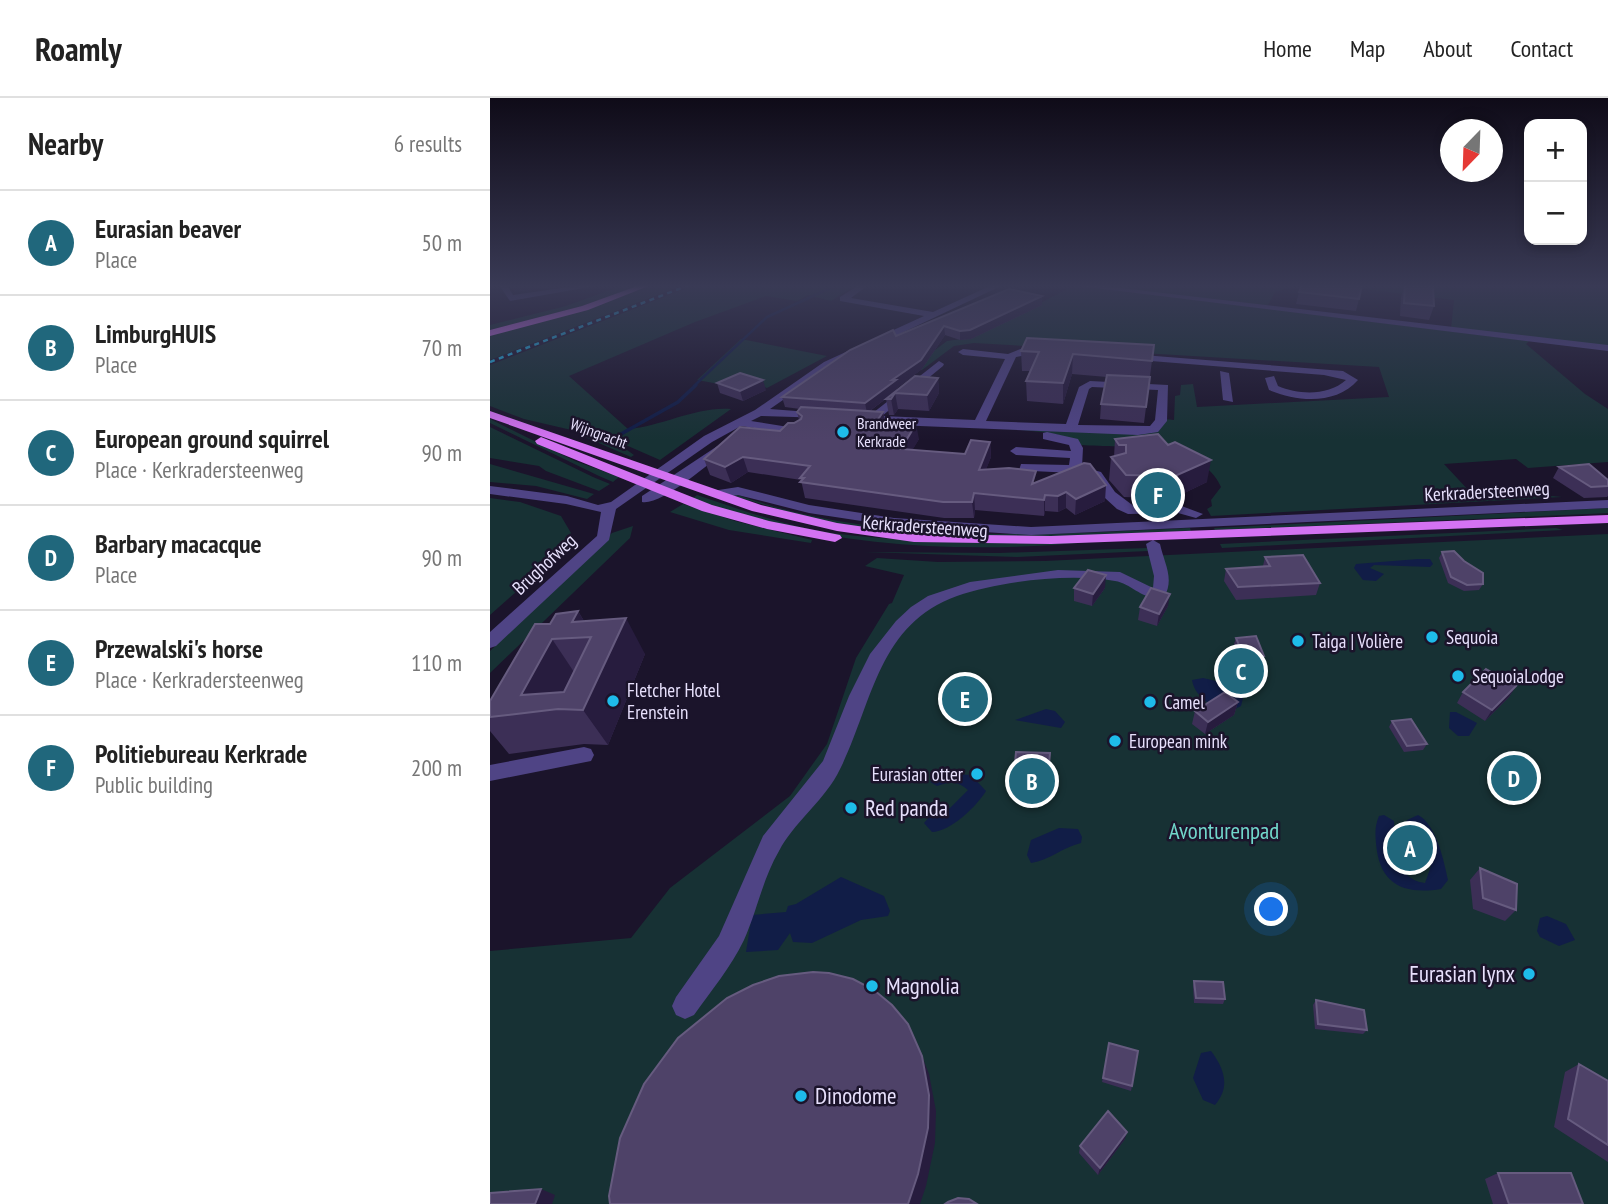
<!DOCTYPE html>
<html lang="en">
<head>
<meta charset="utf-8">
<style>
	body { margin:0; font-family:"PT Sans Narrow",sans-serif; background:#f6f6f6; color:#222 }
	.controls { position:absolute; right:21px; top:21px; display:grid; overflow:hidden; border-radius:14px; box-shadow:0 4px 10px #0003 }
	.controls button { width:63px; height:63px; display:grid; place-items:center; padding:0; border:0; border-bottom:2px solid #e0e0e0; background:#fff; color:#222; font:35px sans-serif }
	.compass { position:absolute; left:950px; top:21px; width:63px; height:63px; border-radius:50%; background:#fff; box-shadow:0 4px 10px #0003; rotate:203deg }
	.you { position:absolute; left:782px; top:812px; width:24px; height:24px; margin:-18px; border:5px solid #fff; border-radius:50%; background:#1a73e8; box-shadow:0 0 0 10px #1a73e833 }
	.badge { display:grid; place-items:center; width:46px; height:46px; border-radius:50%; background:#20677c; color:#fff; font-size:23px; font-weight:700 }
	.pin { position:absolute; translate:-50% -50%; border:4px solid #fff; box-shadow:0 2px 7px #0006 }
	.list { margin:0; padding:0; list-style:none }
	h2 { display:flex; justify-content:space-between; align-items:center; height:91px; margin:0; padding:0 28px; font-size:30px }
	h2 small { font-size:23px; font-weight:400; color:#767676 }
	.list li { display:grid; grid-template-columns:46px 1fr auto; gap:21px; align-items:center; box-sizing:border-box; height:105px; padding:0 28px; border-top:2px solid #e0e0e0 }
	.list b { display:block; font-size:26px; white-space:nowrap }
	.list p { margin:0; font-size:23px; white-space:nowrap; color:#767676 }
	.list em { font-size:23px; font-style:normal; color:#767676 }
	.map { position:relative; flex:none; width:1118px; height:1106px; overflow:hidden }
	header { display:flex; align-items:center; gap:42px; box-sizing:border-box; height:98px; padding:0 35px; background:#fff; border-bottom:2px solid #e0e0e0 }
	header strong { font-size:33px }
	nav { display:flex; gap:38px; margin-inline-start:auto; font-size:24px }
	main { display:flex }
	aside { flex:1; background:#fff }
	.map>svg:first-child { display:block }
</style>
</head>
<body>
<header>
<strong>Roamly</strong>
<nav><a>Home</a><a>Map</a><a>About</a><a>Contact</a></nav>
</header>
<main>
<aside>
<h2>Nearby<small>6 results</small></h2>
<ul class="list">
<li><span class="badge">A</span><div><b>Eurasian beaver</b><p>Place</p></div><em>50 m</em></li>
<li><span class="badge">B</span><div><b>LimburgHUIS</b><p>Place</p></div><em>70 m</em></li>
<li><span class="badge">C</span><div><b>European ground squirrel</b><p>Place · Kerkradersteenweg</p></div><em>90 m</em></li>
<li><span class="badge">D</span><div><b>Barbary macacque</b><p>Place</p></div><em>90 m</em></li>
<li><span class="badge">E</span><div><b>Przewalski's horse</b><p>Place · Kerkradersteenweg</p></div><em>110 m</em></li>
<li><span class="badge">F</span><div><b>Politiebureau Kerkrade</b><p>Public building</p></div><em>200 m</em></li>
</ul>
</aside>
<div class="map">
<svg width="1118" height="1106" viewBox="0 0 1118 1106">
	<rect width="100%" height="100%" fill="#1b142b"/>
	<path fill="#173134" d="M134,187H153L109,204L0,232V227L76,208Z
		M164,187H193L0,262V237L85,215Z
		M205,187H366L341,203L318,197L307,203L276,198L205,224L79,278L138,331C173,328 207,308 241,311L170,362L138,348L128,341L123,342L144,357L141,359L88,336L90,334L34,321L0,308V267Z
		M585,187L1039,243L1036,246L1095,296L1118,311V364L1038,370L1026,361L954,366L981,395L1021,394L1072,399L721,418L717,411L722,408L721,402L731,389C713,344 633,350 591,347C582,333 521,332 503,330L647,335L675,321L684,322L685,298L690,297L691,287L703,286L707,309L899,299L889,269L484,245L464,248L432,272L421,270L457,243L485,239Z
		M604,187H807L785,194L777,209Z
		M842,187H1118V250L961,231L964,202Z
		M251,241L337,258L277,290L256,283L240,288L207,282Z
		M0,321L85,363L129,379L123,384L109,378L0,325Z
		M0,329L103,379L120,386L109,393L56,373L49,368L0,360Z
		M0,366L104,396L97,401L46,388L0,384Z
		M245,396C389,448 550,437 700,430L701,433L570,439L412,436L329,423L241,397Z
		M207,397C251,412 296,428 342,435C427,446 514,445 600,444C496,454 384,451 282,426C254,419 227,410 200,402Z
		M0,400L30,404L71,418L81,435L79,444L71,454L0,517Z
		M193,406L245,423L322,442L321,445L239,432L180,414Z
		M1118,410V415L1098,416L725,432L724,430Z
		M143,428L140,440L0,575V553L122,435Z
		M1066,430L1073,432L732,450L730,446Z
		M1118,436V1106H0V853L141,840L180,790L300,698L337,646L366,560L399,506L402,505L414,477L375,468L387,460L448,464L555,463Z
		M657,450L658,453L527,459L374,454L509,455Z"/>
	<path fill="#111d47" d="M928,461H940L943,466L940,469L884,467L880,470L894,476L886,483L873,482L864,470L866,466Z
		M713,580C728,583 742,587 753,600L751,608C733,619 705,602 702,582Z
		M556,611L565,613L575,624L571,630L525,622Z
		M960,614H966L987,625L979,638H968L959,630Z
		M453,675L481,677L496,693C487,708 460,734 442,734L434,725L441,717L460,710L478,692C468,683 460,683 447,688L440,684Z
		M894,717L904,723C905,747 904,781 935,785L941,768L927,759L926,751L930,744L916,726L917,722L928,717C946,726 954,763 958,782L951,791C913,797 889,786 886,745C885,735 885,727 889,718Z
		M569,730L588,731L592,739L591,745C573,749 560,762 541,765L537,757L541,742Z
		M351,779L394,798L400,813L398,818L371,822L322,845L303,844L300,835L288,852L256,854L262,817L296,814L298,808L306,806Z
		M1057,818L1076,826L1085,842L1069,848L1050,839L1047,833L1050,820Z
		M721,953C734,970 741,989 725,1007L713,1002L703,980L711,955Z"/>
	<g fill="none" stroke-linecap="round" stroke-linejoin="round">
		<path stroke="#111d47" stroke-width="2.5" d="M204,288L277,219L347,187"/>
		<path stroke="#111d47" stroke-width="3.5" d="M131,336L188,304L206,287"/>
		<path fill="#4f4485" fill-rule="evenodd" d="M9,187H17L23,197L92,187H111L20,203Z
			M369,187H378L361,200L443,214L502,187H513L342,268L280,311L332,315L338,318L336,320L271,318L261,323L311,331V337L251,328L222,344L126,411L119,442L6,548L0,550V534L107,438L111,414L76,406L0,396V388L77,398L108,407L121,404L214,338L265,312L334,264L434,218L350,203V199Z
			M581,187H605L1118,247V253Z
			M533,250H553L558,253L526,259L496,323L576,326L589,289L600,283L678,287L677,323L668,334L648,337L381,326L367,321L379,318L449,263L454,266L453,268L392,318L485,322L515,261L473,257L468,254L473,251L518,256ZM602,289L668,292L665,322L660,328L588,327L599,291Z
			M640,256L853,273L868,282C846,307 808,304 779,292L775,280L784,278L788,288C809,297 838,298 856,282L834,277L636,261L635,259Z
			M730,273L739,275L743,304L733,302Z
			M557,334L588,341L593,350L592,369L611,374L625,394L645,409L689,407L713,416L706,420L688,415L638,416L627,411L615,400L601,380L584,375L542,373L538,385H528L526,382L531,366L579,367L580,360L526,357L520,353L526,349L581,353L579,347L553,341V335Z
			M232,345L238,349L236,352C221,364 171,408 152,404V398Z
			M248,389L319,407L404,420L541,429L1118,402V410L541,437L404,428L319,415L248,397L227,400L220,396L222,393Z
			M663,442L670,446C674,465 685,481 674,499C653,504 643,486 625,483C579,475 511,483 467,498C385,527 382,612 347,677C331,705 304,725 289,753C273,780 267,813 254,842C241,869 221,893 204,917L195,921L186,917L182,908L186,899L229,838L273,738L333,663L359,598L380,556L406,523L421,509L438,498L480,484L568,472L630,474L663,490L664,478L656,446Z
			M94,649L101,651L104,657L101,663L0,683V667Z"/>
		<path fill="#d372f2" fill-rule="evenodd" d="M150,187H161L98,212L0,238V232L92,208Z
			M0,313L271,407L347,425L424,436L561,438L1118,417V425L561,446L424,444L347,433L262,413L0,320Z
			M51,339L222,407L279,423L350,437L352,440L345,444L277,431L212,413L47,346L45,343Z"/>
		<path stroke="#1ebbea" stroke-width="2.5" stroke-dasharray="5 4.5" stroke-linecap="butt" d="M0,264L199,187"/>
	</g>
	<path fill="#3c2f56" d="M915,187L944,208L939,222L910,218L911,199Z
		M809,194L869,201L866,213L806,206Z
		M552,198V207L481,241L470,242L455,237L432,271L407,290V292L448,280L449,295L439,313L408,311L404,317H399L396,301L406,293L380,313L393,314L395,324L429,341L422,352L475,356L500,344L501,359L496,371L615,403L585,417L576,410L568,414L555,413L554,418L485,412L484,420H454L315,400L311,382L258,374L241,385L220,377L214,361L290,333L309,322L307,314L310,311L295,309L292,299L406,238Z
		M664,247L654,325L610,321L611,306L617,279L582,276L573,306L537,303L536,283L540,273H532L531,253Z
		M227,285L276,292L253,303L230,295Z
		M625,341L678,347L717,384L682,401L634,399L619,382L621,359H624Z
		M1069,369L1118,382V398L1117,399L1094,400L1063,380Z
		M952,454L993,486L989,492L974,493L958,485L949,460Z
		M775,459L830,485L826,497L746,502L734,483L736,471L773,468Z
		M584,490H615L602,508L584,503Z
		M678,508L667,528L648,522L650,509Z
		M88,513L94,523L155,556L118,647L94,646L19,656L0,633V619L60,526Z
		M746,540L774,558L772,564L752,565L744,546Z
		M1026,588L1019,599L995,623L967,605L973,594Z
		M748,604L744,617L715,636L702,626L705,613Z
		M902,623L937,646L933,652L914,654L899,629Z
		M560,655L558,701L524,699L523,687Z
		M990,770L1026,812L1015,823L983,811L980,782Z
		M704,883L735,901L733,906L704,905L703,888Z
		M826,902L877,932L873,936L825,931L823,907Z
		M619,945L642,988L641,993L612,984Z
		M1089,966L1118,983V1064L1064,1029L1075,974Z
		M635,1041L608,1077L589,1055L590,1048Z
		M1008,1075L1093,1106H1003L995,1081Z"/>
	<path fill="#271c3e" d="M21,187H88L24,194Z
		M552,198V207L481,241L470,242V233Z
		M454,228L455,237L432,271L407,290V292L377,315L375,305L402,282Z
		M583,256L582,276L573,306V285Z
		M448,280L449,295L439,313L437,297Z
		M273,282L276,292L253,303L250,293Z
		M405,295L408,311L404,317L401,301Z
		M393,314L396,329L387,323Z
		M426,326L429,341L414,367L411,351Z
		M500,344L501,359L490,387L489,372Z
		M253,359L258,374L241,385L235,369Z
		M721,362L717,384L682,401L685,378Z
		M616,387L615,403L585,417L586,401Z
		M576,394V410L568,414V398Z
		M484,395L485,412L484,420L482,404Z
		M555,397V413L554,418V402Z
		M616,477L615,490L602,508L603,496Z
		M680,496L678,508L667,528L669,516Z
		M88,513L109,549L101,539L82,524Z
		M136,520L155,556L118,647L93,612Z
		M62,541L86,577L68,611L31,597Z
		M1026,588L1019,599L995,623L1002,612Z
		M748,604L744,617L715,636L718,624Z
		M432,958L439,976L446,1013L445,1045L436,1088L430,1106H418Z
		M637,1034L635,1041L608,1077L610,1070Z
		M51,1091L65,1097L62,1106H45Z"/>
	<path fill="#4e4268" stroke="#665b7f" stroke-width="2" fill-rule="evenodd" d="M812,187H872L869,201L809,194Z
		M915,187L943,189L944,208L914,205Z
		M519,191L552,198L480,232L470,233L454,228L431,262L402,282H406L375,305L292,299L360,252L403,232L406,238Z
		M537,240L664,247L662,263L583,256L573,285L536,283L549,254L531,253Z
		M250,275L273,282L250,293L227,285Z
		M617,277L660,279L656,309L611,306Z
		M425,278L448,280L437,297L405,295L401,301H396Z
		M311,309L393,314L387,323L426,326L411,351L475,356L481,342L500,344L489,372L519,370L546,373L542,386L594,365L600,366L616,387L586,401L576,394L568,398L555,397L554,402L484,395L482,404H453L310,384L314,380H310L320,368L253,359L235,369L214,361L250,329L290,333L298,325H304L311,321L312,318L307,314Z
		M668,336L678,347L685,344L721,362L685,378L636,377L621,359L636,355V347H629L625,341Z
		M1099,366L1118,382V388L1101,389L1069,369Z
		M964,453L974,463L993,475V486L977,487L961,479L952,454Z
		M813,457L830,485L748,489L736,471L780,468L775,459Z
		M598,472L616,477L603,496L584,490Z
		M661,490L680,496L669,516L650,509Z
		M88,513L82,524L136,520L93,612L68,611L0,619V603L45,526H60L66,516ZM101,539L74,594L31,597L62,541Z
		M766,538L774,558L754,559L746,540Z
		M996,571L1026,588L1002,612L973,594Z
		M735,594L748,604L718,624L705,613Z
		M921,621L937,646L917,648L902,623Z
		M526,654L560,655L557,689L523,687Z
		M990,770L1027,786L1026,812L993,800Z
		M323,874L339,875L363,881L384,892L402,907L418,926L432,958L439,997L438,1030L428,1076L418,1106H120L119,1098L130,1040L154,986L188,940L237,900L263,887L289,878Z
		M704,883L733,884L735,901L706,900Z
		M826,902L874,912L877,932L828,926Z
		M619,945L648,953L642,988L613,980Z
		M1089,966L1118,983V1047L1078,1021Z
		M618,1013L637,1034L610,1070L590,1048Z
		M1008,1075H1081L1093,1106H1019Z
		M51,1091L45,1106H0V1095Z
		M468,1100L479,1101L487,1106H455L458,1104Z"/>
	<linearGradient id="sky" x2="0" y2="1"><stop stop-color="#0f0b18"/><stop offset="0.55" stop-color="#393a55"/><stop offset="1" stop-color="#393a55" stop-opacity="0"/></linearGradient>
	<rect width="1118" height="342" fill="url(#sky)"/>
	<g fill="#1ebbea" stroke="#1b142b" stroke-width="2.5">
		<circle cx="353" cy="334" r="7"/>
		<circle cx="942" cy="539" r="7"/>
		<circle cx="808" cy="543" r="7"/>
		<circle cx="968" cy="578" r="7"/>
		<circle cx="123" cy="603" r="7"/>
		<circle cx="660" cy="604" r="7"/>
		<circle cx="625" cy="643" r="7"/>
		<circle cx="487" cy="676" r="7"/>
		<circle cx="361" cy="710" r="7"/>
		<circle cx="1039" cy="876" r="7"/>
		<circle cx="382" cy="888" r="7"/>
		<circle cx="311" cy="998" r="7"/>
	</g>
	<g text-anchor="middle" stroke-width="5" stroke-linejoin="round" paint-order="stroke">
		<g font-size="16" fill="#e7e0fc" stroke="#1b142b" text-anchor="start">
			<text x="367" y="331">Brandweer<tspan x="367" dy="18">Kerkrade</tspan></text>
		</g>
		<g font-size="16" fill="#e7e0fc" stroke="#1b142b">
			<text transform="translate(109 335) rotate(20)" y="6">Wijngracht</text>
		</g>
		<g font-size="19" fill="#e7e0fc" stroke="#1b142b">
			<text transform="translate(997 393) rotate(-3)" y="7">Kerkradersteenweg</text>
			<text transform="translate(435 428) rotate(4)" y="7">Kerkradersteenweg</text>
			<text transform="translate(54 466) rotate(-43)" y="7">Brughofweg</text>
		</g>
		<g font-size="19" fill="#e7e0fc" stroke="#1b142b" text-anchor="start">
			<text x="956" y="546">Sequoia</text>
			<text x="822" y="550">Taiga | Volière</text>
			<text x="982" y="585">SequoiaLodge</text>
			<text x="137" y="599">Fletcher Hotel<tspan x="137" dy="22">Erenstein</tspan></text>
			<text x="674" y="611">Camel</text>
			<text x="639" y="650">European mink</text>
			<text x="473" y="683" text-anchor="end">Eurasian otter</text>
		</g>
		<g font-size="23" fill="#e7e0fc" stroke="#1b142b" text-anchor="start">
			<text x="375" y="718">Red panda</text>
			<text x="1025" y="884" text-anchor="end">Eurasian lynx</text>
			<text x="396" y="896">Magnolia</text>
			<text x="325" y="1006">Dinodome</text>
		</g>
		<g font-size="23" fill="#71d7cb" stroke="#1b142b">
			<text x="734" y="741">Avonturenpad</text>
		</g>
	</g>
</svg>
<div class="controls">
<button>+</button>
<button>−</button>
</div>
<svg class="compass" viewBox="-18 -18 36 36"><path d="M0-13l5 13h-10z" fill="#e53935"/><path d="M0 13l5-13h-10z" fill="#767676"/></svg>
<div class="you"></div>
<div class="pin badge" style="left:920px;top:750px">A</div>
<div class="pin badge" style="left:542px;top:683px">B</div>
<div class="pin badge" style="left:751px;top:573px">C</div>
<div class="pin badge" style="left:1024px;top:680px">D</div>
<div class="pin badge" style="left:475px;top:601px">E</div>
<div class="pin badge" style="left:668px;top:397px">F</div>
</div>
</main>
</body>
</html>
